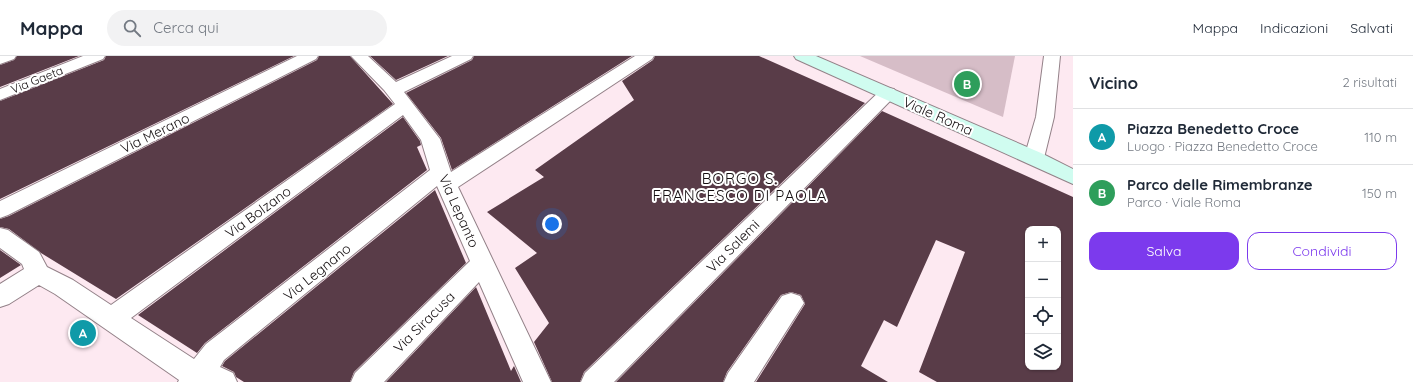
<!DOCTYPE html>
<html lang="it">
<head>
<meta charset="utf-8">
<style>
	body { margin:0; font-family:Quicksand,sans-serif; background:#f2f2f3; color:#1f2937 }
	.controls { position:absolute; right:12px; bottom:12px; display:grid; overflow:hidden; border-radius:8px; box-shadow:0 1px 3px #0004 }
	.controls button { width:36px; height:36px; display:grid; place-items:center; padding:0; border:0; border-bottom:1px solid #e0e1e3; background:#fff; color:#1f2937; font:20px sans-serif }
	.you { position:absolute; left:552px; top:168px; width:14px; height:14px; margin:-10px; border:3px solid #fff; border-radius:50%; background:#1a73e8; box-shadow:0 0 0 6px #1a73e833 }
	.badge { display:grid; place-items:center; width:26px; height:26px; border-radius:50%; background:#7c3aed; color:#fff; font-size:13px; font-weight:700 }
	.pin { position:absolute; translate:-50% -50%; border:2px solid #fff; box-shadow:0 1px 4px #0006 }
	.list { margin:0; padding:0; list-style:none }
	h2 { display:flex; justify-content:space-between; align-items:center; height:52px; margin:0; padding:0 16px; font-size:17px }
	h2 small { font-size:13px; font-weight:400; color:#747a83 }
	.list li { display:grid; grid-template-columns:26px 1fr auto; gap:12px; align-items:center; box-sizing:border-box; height:56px; padding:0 16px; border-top:1px solid #e0e1e3 }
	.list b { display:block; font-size:15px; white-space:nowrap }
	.list p { margin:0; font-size:13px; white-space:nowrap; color:#747a83 }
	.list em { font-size:13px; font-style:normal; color:#747a83 }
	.actions { display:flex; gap:8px; padding:12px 16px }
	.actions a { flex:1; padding:9px 0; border:1px solid #7c3aed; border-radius:12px; text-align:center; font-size:14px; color:#7c3aed }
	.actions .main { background:#7c3aed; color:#fff }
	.icon { flex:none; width:22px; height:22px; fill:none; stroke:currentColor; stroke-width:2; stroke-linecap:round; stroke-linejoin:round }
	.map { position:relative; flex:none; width:1073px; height:326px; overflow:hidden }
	header { display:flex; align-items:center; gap:24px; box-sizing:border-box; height:56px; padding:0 20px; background:#fff; border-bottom:1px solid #e0e1e3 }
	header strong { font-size:19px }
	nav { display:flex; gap:22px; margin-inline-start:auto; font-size:14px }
	.search { width:280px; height:36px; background:#f2f2f3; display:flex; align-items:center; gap:10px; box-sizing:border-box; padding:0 14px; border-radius:22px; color:#747a83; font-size:15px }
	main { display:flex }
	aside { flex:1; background:#fff }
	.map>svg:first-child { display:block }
</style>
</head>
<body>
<header>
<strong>Mappa</strong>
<div class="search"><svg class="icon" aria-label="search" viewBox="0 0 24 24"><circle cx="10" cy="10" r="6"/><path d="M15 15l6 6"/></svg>Cerca qui</div>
<nav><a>Mappa</a><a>Indicazioni</a><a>Salvati</a></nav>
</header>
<main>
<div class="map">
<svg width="1073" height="326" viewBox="0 0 1073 326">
	<rect width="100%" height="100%" fill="#fde9f1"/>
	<path fill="#d6bdc7" d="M860,0H1015L1003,61L991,56Z"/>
	<path fill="#593c48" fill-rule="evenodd" d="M17,0H79L0,31V9L14,4Z
		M106,0H294L0,143V45L104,4Z
		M319,0H350L393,48L116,243L41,197L9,173L0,171V163L9,160L317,4Z
		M370,0H448L396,24Z
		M474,0H632L452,114L441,82L406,37L472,4Z
		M655,0H759L865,47L584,316L580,326H552L534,286L549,267L515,212L537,197L487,156L544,121L535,114L634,44L622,25L653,4Z
		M882,55L1073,141V326H937L919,316L965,196L936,184L897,271L884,264L861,310L888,326H756L805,248L801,239L791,236L781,239L727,316L723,326H616ZM1028,173H1058V311H1028Z
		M403,61L420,85L421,89L417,91L427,114L205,287L197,297L138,259Z
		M435,134L466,207L354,316L350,326H244L236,321L234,316L222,310L225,305Z
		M0,194L21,209L0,222Z
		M476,231L511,315L514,310L521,326H386Z"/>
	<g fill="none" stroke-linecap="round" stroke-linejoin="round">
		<defs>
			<path id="street" d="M0,0H16L14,3L0,8Z
				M83,0H105L103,3L0,44V33Z
				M297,0H318L316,3L8,159L0,162V145Z
				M351,0H368L396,26L452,0H473L471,3L404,36L440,83L451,116L635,0H654L652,3L458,131L551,326H523L479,226L384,326H351L355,317L470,205L437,130L224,304L220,311L233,317L237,326H178L179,324L55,238L39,229L9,248L0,251V228L24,213L22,208L0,192V172L8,174L39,196L47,211L73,224L111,249L395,48L384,34ZM403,59L421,84L430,114L206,288L194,303L131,262Z
				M1044,0H1060L1054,61L1044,102L1041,107L1034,108L1027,107L1024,102L1036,61Z
				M888,32L894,33L897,37L894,41L614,326H581L585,317L882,33Z
				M791,237L800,240L804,247L754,326H724L728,317L782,240Z"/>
			<path id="secondary" d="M794,0H816L1041,97L1073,113V128L796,3Z"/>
		</defs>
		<use href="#street" stroke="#938188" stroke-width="2"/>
		<use href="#secondary" stroke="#938188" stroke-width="2"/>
		<use href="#street" fill="#fff" fill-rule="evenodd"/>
		<use href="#secondary" fill="#d0fcf0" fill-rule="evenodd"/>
	</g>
	<g text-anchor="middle" stroke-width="4" stroke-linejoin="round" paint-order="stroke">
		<g font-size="12" fill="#150f11" stroke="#fff">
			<text transform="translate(37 24) rotate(-22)" y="4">Via Gaeta</text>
		</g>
		<g font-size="14" fill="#150f11" stroke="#fff">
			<text transform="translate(938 60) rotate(24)" y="5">Viale Roma</text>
			<text transform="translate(155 77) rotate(-26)" y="5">Via Merano</text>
			<text transform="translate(459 155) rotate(66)" y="5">Via Lepanto</text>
			<text transform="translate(258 156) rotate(-36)" y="5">Via Bolzano</text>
			<text transform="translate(733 190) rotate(-45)" y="5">Via Salemi</text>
			<text transform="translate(317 216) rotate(-39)" y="5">Via Legnano</text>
			<text transform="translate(424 266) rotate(-45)" y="5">Via Siracusa</text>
		</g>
		<g font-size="15" letter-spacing="1" fill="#150f11" stroke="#fff">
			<text x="740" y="128">BORGO S.<tspan x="740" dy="17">FRANCESCO DI PAOLA</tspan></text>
		</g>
	</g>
</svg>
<div class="controls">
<button>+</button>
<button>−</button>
<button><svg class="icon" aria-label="locate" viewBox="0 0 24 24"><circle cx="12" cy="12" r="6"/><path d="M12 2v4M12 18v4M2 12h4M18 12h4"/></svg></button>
<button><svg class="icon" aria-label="layers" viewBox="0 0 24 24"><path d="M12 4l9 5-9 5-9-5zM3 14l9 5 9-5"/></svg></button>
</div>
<div class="you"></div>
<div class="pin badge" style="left:83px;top:277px;background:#0f9aa8">A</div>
<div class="pin badge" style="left:967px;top:28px;background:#2e9e5b">B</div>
</div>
<aside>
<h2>Vicino<small>2 risultati</small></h2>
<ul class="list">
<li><span class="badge" style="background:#0f9aa8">A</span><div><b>Piazza Benedetto Croce</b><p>Luogo · Piazza Benedetto Croce</p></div><em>110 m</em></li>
<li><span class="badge" style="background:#2e9e5b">B</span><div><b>Parco delle Rimembranze</b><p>Parco · Viale Roma</p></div><em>150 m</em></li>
</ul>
<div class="actions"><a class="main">Salva</a><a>Condividi</a></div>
</aside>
</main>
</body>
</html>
